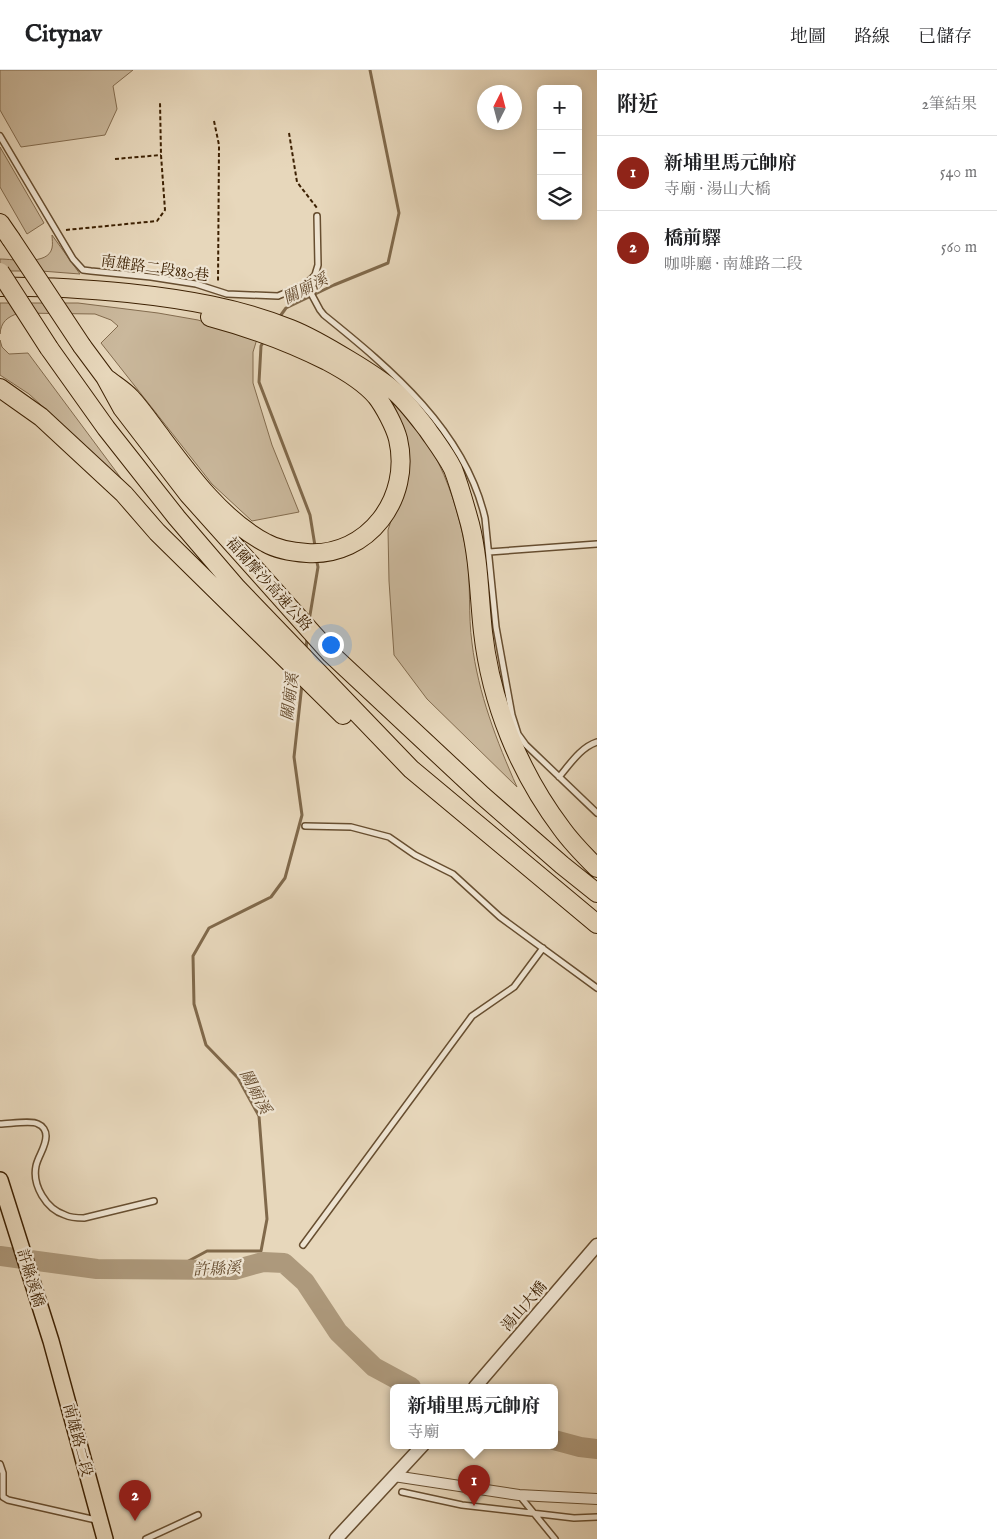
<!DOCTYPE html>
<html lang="zh-TW">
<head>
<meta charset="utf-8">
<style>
	body { margin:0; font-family:"IM FELL English","Noto Serif TC",serif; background:#f6f6f6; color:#202124 }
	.controls { position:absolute; right:15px; top:15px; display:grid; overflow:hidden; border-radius:8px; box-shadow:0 2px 12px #0003 }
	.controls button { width:45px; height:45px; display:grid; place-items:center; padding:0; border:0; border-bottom:1px solid #e0e0e0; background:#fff; color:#202124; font:25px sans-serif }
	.compass { position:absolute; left:477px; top:15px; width:45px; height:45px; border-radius:50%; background:#fff; box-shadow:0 2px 12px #0003; rotate:6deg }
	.you { position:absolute; left:330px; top:574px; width:18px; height:18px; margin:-12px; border:4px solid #fff; border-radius:50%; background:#1a73e8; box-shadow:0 0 0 8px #1a73e833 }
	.badge { display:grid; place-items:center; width:32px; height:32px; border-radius:50%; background:#8f2418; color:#fff; font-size:16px; font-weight:700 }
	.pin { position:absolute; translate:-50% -41px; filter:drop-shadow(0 1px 2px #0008) }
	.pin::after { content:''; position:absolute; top:26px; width:18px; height:15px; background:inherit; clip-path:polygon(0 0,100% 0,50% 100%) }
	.popup { position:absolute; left:390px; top:1314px; width:168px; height:65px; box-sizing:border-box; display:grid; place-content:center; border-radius:8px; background:#fff; filter:drop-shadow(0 1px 4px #0005); font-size:16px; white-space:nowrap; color:#757577 }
	.popup b { font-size:19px; color:#202124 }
	.popup::after { content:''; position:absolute; left:50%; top:100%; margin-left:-10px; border:10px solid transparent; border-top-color:#fff }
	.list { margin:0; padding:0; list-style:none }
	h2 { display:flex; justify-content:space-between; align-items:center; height:65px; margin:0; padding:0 20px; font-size:21px }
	h2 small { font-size:16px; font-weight:400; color:#757577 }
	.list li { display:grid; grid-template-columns:32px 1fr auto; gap:15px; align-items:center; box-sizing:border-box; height:75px; padding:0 20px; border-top:1px solid #e0e0e0 }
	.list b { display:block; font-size:19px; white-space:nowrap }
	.list p { margin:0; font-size:16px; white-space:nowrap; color:#757577 }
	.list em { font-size:16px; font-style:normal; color:#757577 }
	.icon { flex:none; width:28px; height:28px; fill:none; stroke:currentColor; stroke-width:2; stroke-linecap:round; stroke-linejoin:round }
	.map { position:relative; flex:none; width:597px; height:1469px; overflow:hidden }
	header { display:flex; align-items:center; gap:30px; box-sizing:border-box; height:70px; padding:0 25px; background:#fff; border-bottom:1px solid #e0e0e0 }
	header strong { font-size:24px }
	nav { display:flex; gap:28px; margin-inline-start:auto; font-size:18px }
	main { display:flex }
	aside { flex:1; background:#fff }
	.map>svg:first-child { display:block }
</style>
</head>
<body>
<header>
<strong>Citynav</strong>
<nav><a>地圖</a><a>路線</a><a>已儲存</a></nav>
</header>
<main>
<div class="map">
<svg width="597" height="1469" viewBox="0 0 597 1469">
	<rect width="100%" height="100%" fill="#e7d7bb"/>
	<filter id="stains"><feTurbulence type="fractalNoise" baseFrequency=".004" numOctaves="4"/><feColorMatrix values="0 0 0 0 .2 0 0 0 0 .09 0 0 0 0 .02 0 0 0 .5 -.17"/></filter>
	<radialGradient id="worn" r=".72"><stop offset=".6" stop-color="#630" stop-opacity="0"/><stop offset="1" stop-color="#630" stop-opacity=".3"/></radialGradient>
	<path fill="#cab89c" stroke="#836c4f" d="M0,0H133L113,16L117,39L105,65L21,77L0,40Z
		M0,77L44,153L27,164L0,117Z
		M52,165L80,204L41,201H0V189C14,189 48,196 52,178C53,174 52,169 52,165Z
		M0,233H78L158,243L198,250L257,269L253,282V313L272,375L299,442L252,451L212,414L101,273L118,256L111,250L95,244L19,243C7,247 1,252 0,264Z
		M0,270L2,277L9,284L28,283L135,427L92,382L29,324L0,305Z
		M380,319C432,360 456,422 467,486C471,515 468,545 472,573C478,623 497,672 517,717L427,629L394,585L389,511L388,460L403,415Z"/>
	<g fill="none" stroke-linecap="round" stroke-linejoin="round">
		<path stroke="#80694b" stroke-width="3" d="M278,249L286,238L334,215L388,193L399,143L370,0
			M264,271L261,276L259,312L310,445L315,476
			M309,551L318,497L316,488
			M306,580L307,567
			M172,1200L207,1181H261L267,1149L259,1046L238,1008L206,975L194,934L193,886L209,858L271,827L285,808L302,745L294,687L302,614"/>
		<path stroke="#ad997c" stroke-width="20" d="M0,1186L97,1199L234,1200L263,1192L284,1193L305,1212L338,1262L374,1297L411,1317
			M554,1370L580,1377L597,1379"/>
		<defs>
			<path id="service" d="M0,66L73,189L83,200L91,201L151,207L196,214L227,224L278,226L306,214L315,205L318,195L317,146
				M306,214L320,240L324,245C391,299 465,361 485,448L496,557L512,645L518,664L526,675L597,743
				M489,482L597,474
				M559,707C570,694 581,677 597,672
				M305,756L351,757L389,767L415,785L453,804L500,847L597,918
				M0,1054C9,1054 32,1050 38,1054C43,1056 46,1061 46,1066C46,1077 38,1086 36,1096C32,1115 46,1139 65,1145C71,1148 77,1148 84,1148L154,1131
				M303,1175L472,946L514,917L543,878
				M0,1394L3,1403V1427L8,1430L96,1450
				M402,1422L462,1435L574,1448L597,1447
				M519,1425L555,1469
				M146,1469L198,1445"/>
			<path id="minor" d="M394,1406L519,1425L597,1429"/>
			<path id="tertiary" d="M475,1317L597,1175
				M336,1469L423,1375"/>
			<path id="primary" d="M0,1110L51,1271L105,1469"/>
			<path id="motorway" d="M0,153L11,169
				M0,217C43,216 86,219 128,223C184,229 239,238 291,259C311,267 331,279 349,290C364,299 380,309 393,320C406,331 417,346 427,359C436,372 446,385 453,399C460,417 465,436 470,454C479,490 479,526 483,562C491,633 519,702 562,759C572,773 585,786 597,798
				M82,276L105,307L122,338L188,424L331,584L483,726L562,795L597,823
				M49,278L106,358L177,448L237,518L411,699L597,854
				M105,307C113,314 124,320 131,328C141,339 150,352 159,364C188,403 222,450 266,473C278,480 293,482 307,483C368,487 412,428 398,369C395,357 384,336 376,326C363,311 344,300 327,291C289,272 251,258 210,247
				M0,318L41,347L124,424L157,462L343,645"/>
		</defs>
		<use href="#service" stroke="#674e30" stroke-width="8"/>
		<use href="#minor" stroke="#674e30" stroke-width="12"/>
		<use href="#tertiary" stroke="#674e30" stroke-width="15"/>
		<use href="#primary" stroke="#3c2002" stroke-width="18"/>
		<use href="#motorway" stroke="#3c2002" stroke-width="20"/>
		<path stroke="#3c2002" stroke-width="2" stroke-dasharray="4 2.5" stroke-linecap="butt" d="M214,51L219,75L218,213
			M289,63L297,112L317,138
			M115,89L161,85
			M66,160L157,151L165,140L161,85L160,32"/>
		<use href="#service" stroke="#efe5d3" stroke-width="5"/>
		<use href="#minor" stroke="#efe5d3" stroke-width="10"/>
		<use href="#tertiary" stroke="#efe5d3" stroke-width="12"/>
		<use href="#primary" stroke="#e7d7bb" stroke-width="15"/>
		<use href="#motorway" stroke="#e7d7bb" stroke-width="18"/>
		<defs>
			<path id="motorway-bridge" d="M11,169L82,276
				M0,202L49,278"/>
		</defs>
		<use href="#motorway-bridge" stroke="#3c2002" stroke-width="20" stroke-linecap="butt"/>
		<use href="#motorway-bridge" stroke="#e7d7bb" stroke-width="18"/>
	</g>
	<g text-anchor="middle" stroke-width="4.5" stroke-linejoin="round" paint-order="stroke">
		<g font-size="15" fill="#3c2002" stroke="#efe5d3">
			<text transform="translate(155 198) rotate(8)" y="5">南雄路二段880巷</text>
			<text transform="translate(269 514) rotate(48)" y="5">福爾摩沙高速公路</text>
			<text transform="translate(31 1208) rotate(73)" y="5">許縣溪橋</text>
			<text transform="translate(524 1236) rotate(-49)" y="5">湯山大橋</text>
			<text transform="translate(78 1370) rotate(75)" y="5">南雄路二段</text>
		</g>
		<g font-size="16" font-style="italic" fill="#644a2d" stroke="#efe5d3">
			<text transform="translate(305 218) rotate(-27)" y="6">關廟溪</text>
			<text transform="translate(289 627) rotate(-83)" y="6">關廟溪</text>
			<text transform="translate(256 1021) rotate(62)" y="6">關廟溪</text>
			<text transform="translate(217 1198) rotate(-3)" y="6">許縣溪</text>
		</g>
	</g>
	<rect width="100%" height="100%" filter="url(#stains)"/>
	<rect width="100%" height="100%" fill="url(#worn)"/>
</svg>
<div class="controls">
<button>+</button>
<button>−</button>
<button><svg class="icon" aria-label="layers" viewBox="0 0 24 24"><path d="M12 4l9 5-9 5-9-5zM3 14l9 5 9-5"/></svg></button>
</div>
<svg class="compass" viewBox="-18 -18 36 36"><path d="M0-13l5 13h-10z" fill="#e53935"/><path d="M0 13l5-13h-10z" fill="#757577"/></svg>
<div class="you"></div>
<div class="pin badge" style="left:474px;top:1436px">1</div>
<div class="popup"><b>新埔里馬元帥府</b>寺廟</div>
<div class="pin badge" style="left:135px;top:1451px">2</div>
</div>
<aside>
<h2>附近<small>2筆結果</small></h2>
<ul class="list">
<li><span class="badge">1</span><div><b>新埔里馬元帥府</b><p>寺廟 · 湯山大橋</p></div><em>540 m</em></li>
<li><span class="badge">2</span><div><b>橋前驛</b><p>咖啡廳 · 南雄路二段</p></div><em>560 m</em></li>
</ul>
</aside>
</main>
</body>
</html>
